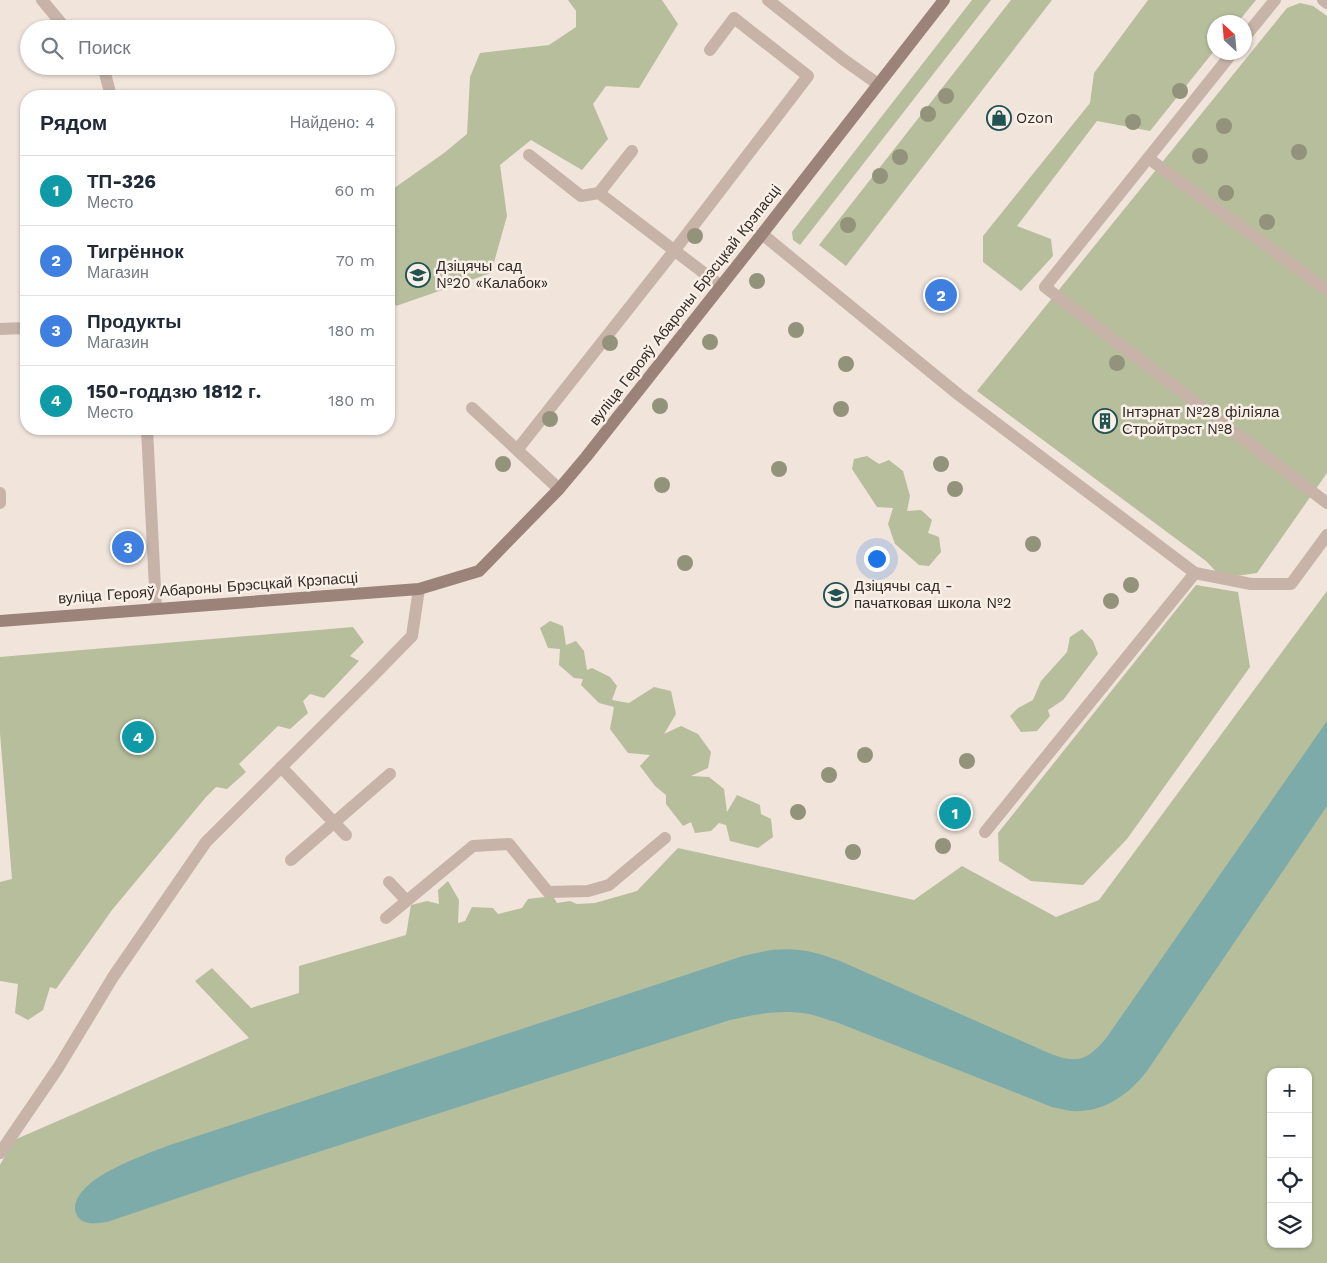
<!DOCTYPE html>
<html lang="ru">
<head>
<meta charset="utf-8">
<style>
	body { margin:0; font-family:"Work Sans",sans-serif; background:#f2f2f3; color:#1f2937 }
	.controls { position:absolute; right:15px; bottom:15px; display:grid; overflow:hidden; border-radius:10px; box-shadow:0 1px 4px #0004 }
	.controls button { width:45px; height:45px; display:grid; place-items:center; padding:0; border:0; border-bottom:1px solid #e0e1e3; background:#fff; color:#1f2937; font:25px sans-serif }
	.compass { position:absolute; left:1207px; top:15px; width:45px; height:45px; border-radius:50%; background:#fff; box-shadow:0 1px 4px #0004; rotate:334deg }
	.you { position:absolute; left:876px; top:558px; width:18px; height:18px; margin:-12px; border:4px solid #fff; border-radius:50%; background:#1a73e8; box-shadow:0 0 0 8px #1a73e833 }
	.badge { display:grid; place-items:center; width:32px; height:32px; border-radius:50%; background:#205352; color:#fff; font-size:16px; font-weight:700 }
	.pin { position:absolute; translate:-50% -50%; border:2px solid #fff; box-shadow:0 1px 5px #0006 }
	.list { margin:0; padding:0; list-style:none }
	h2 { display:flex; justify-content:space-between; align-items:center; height:65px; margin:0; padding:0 20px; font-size:21px }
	h2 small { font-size:16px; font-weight:400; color:#747a83 }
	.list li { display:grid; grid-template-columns:32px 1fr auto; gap:15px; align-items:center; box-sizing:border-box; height:70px; padding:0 20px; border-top:1px solid #e0e1e3 }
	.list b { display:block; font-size:19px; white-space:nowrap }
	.list p { margin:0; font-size:16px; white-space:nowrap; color:#747a83 }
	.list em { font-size:16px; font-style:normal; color:#747a83 }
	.icon { flex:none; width:28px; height:28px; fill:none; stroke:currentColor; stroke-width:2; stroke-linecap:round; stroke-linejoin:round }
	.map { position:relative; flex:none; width:1327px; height:1263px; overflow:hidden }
	.search { position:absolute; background:#fff; box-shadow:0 1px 4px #0004; left:20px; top:20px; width:375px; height:55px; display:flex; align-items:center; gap:12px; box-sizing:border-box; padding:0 18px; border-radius:28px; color:#747a83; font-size:19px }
	.panel { position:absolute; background:#fff; box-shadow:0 1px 4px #0004; left:20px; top:90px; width:375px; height:345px; border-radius:20px }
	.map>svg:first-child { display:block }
</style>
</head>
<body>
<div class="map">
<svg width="1327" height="1263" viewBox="0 0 1327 1263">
	<rect width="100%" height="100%" fill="#f0e4db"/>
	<path fill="#b6be9c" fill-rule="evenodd" d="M568,0H662L678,24L639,88L606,86L593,104L608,139L582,170L531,140L500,165L507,216L491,273L396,306L389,292L390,191L444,153L467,134L470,77L480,53L549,45L576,27V11Z
		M972,0H991L800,245L793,240L792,232Z
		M1011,0H1052L846,266L819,245Z
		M1148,0H1256L1238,22H1214V51L1150,131L1097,121L1017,226L1051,239L1053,256L1021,291L983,262V236L1090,103L1094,73Z
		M1300,3L1313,6L1327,16V473L1257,573L1222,578L1206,561L977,391L1287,8Z
		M867,456L879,464L889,460L903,471L910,496L907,511L921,510L932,520L928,533L939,537L941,552L929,566L919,565L895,544L888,524L893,508L877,507L852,469L854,459Z
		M1196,585L1238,592L1250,667L1127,839L1083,885L1031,881L999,861L998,833Z
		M1327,591V1263H0V1165L14,1140L249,1038L195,981L212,968L251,1008L299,993V966L406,935L411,905L427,901L439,904L438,890L448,881L459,900L458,923L465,921L472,907L493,908L498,914L522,908L528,899L553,896L557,903L570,901L577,904L595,903L637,891L678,848L914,900L962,866L1056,917L1099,900ZM1271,1072H1308V1244H1271Z
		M550,621L563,626L566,645L576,641L584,651L587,670L592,668L610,677L617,686L612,700L629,703L654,687L671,691L676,714L664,734L681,726L698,734L711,752L708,768L691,776L709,777L724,789L727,812L737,795L760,805L761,814L771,819L773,837L758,848L730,841L726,825L719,823L711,831L695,833L691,822L683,826L666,804V795L655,786L640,766L650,755L628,753L610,729L614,707L599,703L581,685L583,679L574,678L559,665L560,649L548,648L540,628Z
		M353,627L364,642L350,656L359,661L324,698L310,694L303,701L308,713L290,729L278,726L239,764L246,772L227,789L216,787L206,797L112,910L56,989L50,987L43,1010L28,1020L15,1013L18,984L0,981V882L12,879L0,733V657Z
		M1082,629L1093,641L1098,654L1063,700L1048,710L1050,716L1037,731L1021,732L1010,716L1018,708L1033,700L1041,681L1067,652L1070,637Z"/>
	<path fill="#7caba9" d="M1327,721V806L1147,1071C1128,1095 1104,1113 1071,1111C1065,1110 1058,1108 1052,1107L836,1022C827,1020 818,1016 809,1014C782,1009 757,1014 730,1020L246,1175L107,1222C98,1223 85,1226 78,1217C75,1213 74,1207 76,1202C85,1175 142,1156 167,1146L743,956C782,946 802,947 840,961L1051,1054C1078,1065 1089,1059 1107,1037Z"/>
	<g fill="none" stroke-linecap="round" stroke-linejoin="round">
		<path stroke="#c7b3a8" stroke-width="12" d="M42,0L66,29
			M768,0L844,60L878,84
			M1323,0L1327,3
			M1244,38L1275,0
			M1233,52L1045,287L1327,503
			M103,66L111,96
			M529,155L581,196L599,193L721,286
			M1148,158L1327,290
			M599,193L632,151
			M762,234L959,395L1195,573L985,832
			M0,329L26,328
			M472,408L559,489
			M147,429L156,608
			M517,450L674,251L808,76L734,18L710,50
			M0,493V503
			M1195,573L1251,584H1291L1327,535
			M281,767L346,835
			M291,860L390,774
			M389,882L406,900
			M386,918L473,846L509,844L548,892L588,891L609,885L665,838"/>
		<path stroke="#c7b3a8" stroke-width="12" d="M0,1153L58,1068L113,977L206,842L369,680L412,636L419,589"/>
		<path stroke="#9b837a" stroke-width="12" d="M0,621L419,589L479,571L559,489L586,457L762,234L944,0"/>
	</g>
	<g fill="#93937b">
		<circle cx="1180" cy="91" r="8"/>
		<circle cx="946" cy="96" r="8"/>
		<circle cx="928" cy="114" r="8"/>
		<circle cx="1133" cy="122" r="8"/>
		<circle cx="1224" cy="126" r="8"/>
		<circle cx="1299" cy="152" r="8"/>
		<circle cx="1200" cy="156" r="8"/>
		<circle cx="900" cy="157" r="8"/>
		<circle cx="880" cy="176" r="8"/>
		<circle cx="1226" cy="193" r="8"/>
		<circle cx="1267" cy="222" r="8"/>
		<circle cx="848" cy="225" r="8"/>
		<circle cx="695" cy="236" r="8"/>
		<circle cx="757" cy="281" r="8"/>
		<circle cx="796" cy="330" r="8"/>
		<circle cx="710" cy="342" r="8"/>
		<circle cx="610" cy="343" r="8"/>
		<circle cx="1117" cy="363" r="8"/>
		<circle cx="846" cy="364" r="8"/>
		<circle cx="660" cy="406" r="8"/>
		<circle cx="841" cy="409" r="8"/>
		<circle cx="550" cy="419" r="8"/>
		<circle cx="503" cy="464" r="8"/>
		<circle cx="941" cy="464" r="8"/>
		<circle cx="779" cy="469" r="8"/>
		<circle cx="662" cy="485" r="8"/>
		<circle cx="955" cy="489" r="8"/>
		<circle cx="1033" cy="544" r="8"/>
		<circle cx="685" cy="563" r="8"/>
		<circle cx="1131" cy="585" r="8"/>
		<circle cx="1111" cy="601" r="8"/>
		<circle cx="865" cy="755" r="8"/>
		<circle cx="967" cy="761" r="8"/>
		<circle cx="829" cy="775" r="8"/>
		<circle cx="798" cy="812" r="8"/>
		<circle cx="943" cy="846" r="8"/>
		<circle cx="853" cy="852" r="8"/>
	</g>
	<defs>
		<symbol id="shop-ring" viewBox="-11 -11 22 22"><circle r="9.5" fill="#f8efe7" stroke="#205352" stroke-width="1.5"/><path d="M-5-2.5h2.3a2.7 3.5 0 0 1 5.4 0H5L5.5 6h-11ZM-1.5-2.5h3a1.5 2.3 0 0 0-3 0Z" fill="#205352"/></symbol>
		<symbol id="school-ring" viewBox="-11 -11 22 22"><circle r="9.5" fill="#f8efe7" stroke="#205352" stroke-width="1.5"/><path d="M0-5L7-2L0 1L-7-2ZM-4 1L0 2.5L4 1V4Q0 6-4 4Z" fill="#205352"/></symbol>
		<symbol id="building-ring" viewBox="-11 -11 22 22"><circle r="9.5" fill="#f8efe7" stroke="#205352" stroke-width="1.5"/><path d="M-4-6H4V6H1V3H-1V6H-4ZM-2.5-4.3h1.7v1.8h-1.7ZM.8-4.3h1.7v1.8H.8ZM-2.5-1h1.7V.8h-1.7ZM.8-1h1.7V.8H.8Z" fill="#205352"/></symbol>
	</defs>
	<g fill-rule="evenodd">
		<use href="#shop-ring" x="985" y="104" width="28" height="28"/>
		<use href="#school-ring" x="404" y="261" width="28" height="28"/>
		<use href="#building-ring" x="1091" y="407" width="28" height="28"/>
		<use href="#school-ring" x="822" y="581" width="28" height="28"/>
	</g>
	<g text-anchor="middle" stroke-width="5" stroke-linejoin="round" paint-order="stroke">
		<g font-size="15" fill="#342b28" stroke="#f8efe7" text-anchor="start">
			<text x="1016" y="123">Ozon</text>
			<text x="436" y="271">Дзіцячы сад<tspan x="436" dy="17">№20 «Калабок»</tspan></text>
			<text x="1122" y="417">Інтэрнат №28 фiлiяла<tspan x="1122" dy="17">Стройтрэст №8</tspan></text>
			<text x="854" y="591">Дзіцячы сад -<tspan x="854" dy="17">пачатковая школа №2</tspan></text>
		</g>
		<g font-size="15" fill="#342b28" stroke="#f8efe7">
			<text transform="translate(685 305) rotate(-52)" y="5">вуліца Герояў Абароны Брэсцкай Крэпасці</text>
			<text transform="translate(208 588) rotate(-4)" y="5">вуліца Герояў Абароны Брэсцкай Крэпасці</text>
		</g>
	</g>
</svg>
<div class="controls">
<button>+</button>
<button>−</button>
<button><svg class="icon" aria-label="locate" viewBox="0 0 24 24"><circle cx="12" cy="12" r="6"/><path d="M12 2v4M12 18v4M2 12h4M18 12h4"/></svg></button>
<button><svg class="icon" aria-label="layers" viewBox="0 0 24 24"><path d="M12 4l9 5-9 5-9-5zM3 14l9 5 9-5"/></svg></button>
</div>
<svg class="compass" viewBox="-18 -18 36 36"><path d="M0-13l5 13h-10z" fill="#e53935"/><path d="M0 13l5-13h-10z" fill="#747a83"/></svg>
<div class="you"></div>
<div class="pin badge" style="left:955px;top:813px;background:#0f9aa8">1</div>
<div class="pin badge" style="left:941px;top:295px;background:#3f7fe0">2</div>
<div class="pin badge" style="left:128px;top:547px;background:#3f7fe0">3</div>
<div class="pin badge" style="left:138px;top:737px;background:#0f9aa8">4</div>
<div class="search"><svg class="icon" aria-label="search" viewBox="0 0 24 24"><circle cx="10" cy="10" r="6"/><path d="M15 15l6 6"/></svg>Поиск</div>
<section class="panel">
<h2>Рядом<small>Найдено: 4</small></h2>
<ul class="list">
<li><span class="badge" style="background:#0f9aa8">1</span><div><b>ТП-326</b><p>Место</p></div><em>60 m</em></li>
<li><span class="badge" style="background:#3f7fe0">2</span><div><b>Тигрённок</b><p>Магазин</p></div><em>70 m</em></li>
<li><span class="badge" style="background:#3f7fe0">3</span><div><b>Продукты</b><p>Магазин</p></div><em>180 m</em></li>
<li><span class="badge" style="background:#0f9aa8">4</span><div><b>150-годдзю 1812 г.</b><p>Место</p></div><em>180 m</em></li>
</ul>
</section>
</div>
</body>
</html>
